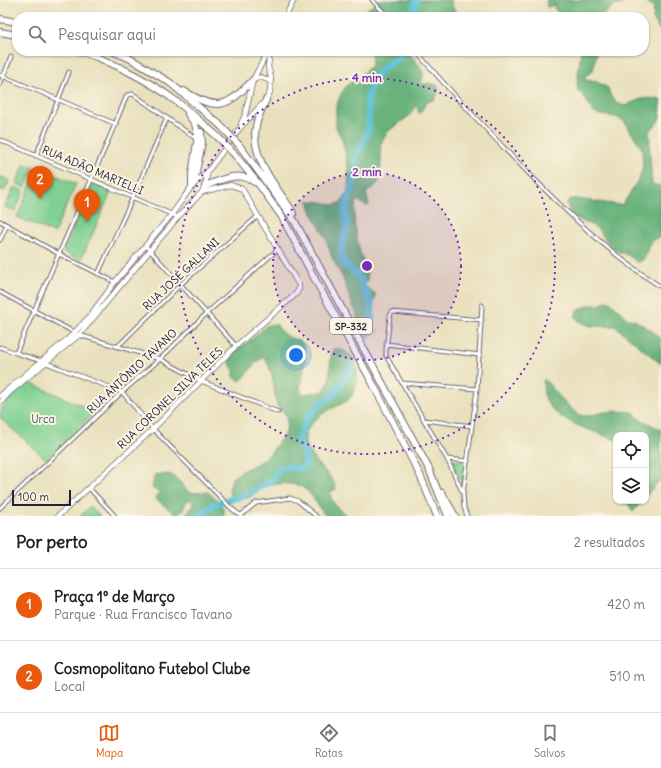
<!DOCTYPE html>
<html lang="pt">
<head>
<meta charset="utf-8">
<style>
	body { margin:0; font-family:Delius,sans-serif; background:#f2f2f2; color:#222 }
	.controls { position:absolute; right:12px; bottom:12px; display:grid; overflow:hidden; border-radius:8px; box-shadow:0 1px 3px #0004 }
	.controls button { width:36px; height:36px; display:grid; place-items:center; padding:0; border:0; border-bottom:1px solid #e0e0e0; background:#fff; color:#222; font:20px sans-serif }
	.scale { position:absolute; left:12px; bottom:10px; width:59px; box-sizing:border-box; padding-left:4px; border:2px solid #22223b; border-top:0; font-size:11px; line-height:14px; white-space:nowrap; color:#22223b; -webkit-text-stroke:3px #fcf5e5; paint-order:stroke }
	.you { position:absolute; left:296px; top:355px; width:14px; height:14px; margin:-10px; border:3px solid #fff; border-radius:50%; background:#1a73e8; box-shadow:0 0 0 6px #1a73e833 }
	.badge { display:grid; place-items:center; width:26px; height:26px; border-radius:50%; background:#ea580c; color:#fff; font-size:13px; font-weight:700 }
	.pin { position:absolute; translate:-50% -33px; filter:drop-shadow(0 1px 2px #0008) }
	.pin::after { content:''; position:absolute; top:21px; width:14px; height:12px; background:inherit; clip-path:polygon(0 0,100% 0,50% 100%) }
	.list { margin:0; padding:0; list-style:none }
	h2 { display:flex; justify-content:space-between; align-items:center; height:52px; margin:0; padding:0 16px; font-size:17px }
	h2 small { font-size:13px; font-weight:400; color:#767676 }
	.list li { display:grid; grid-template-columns:26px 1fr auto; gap:12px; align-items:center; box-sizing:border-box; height:72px; padding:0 16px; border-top:1px solid #e0e0e0 }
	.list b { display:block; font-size:15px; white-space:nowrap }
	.list p { margin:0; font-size:13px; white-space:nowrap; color:#767676 }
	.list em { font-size:13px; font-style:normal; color:#767676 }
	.icon { flex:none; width:22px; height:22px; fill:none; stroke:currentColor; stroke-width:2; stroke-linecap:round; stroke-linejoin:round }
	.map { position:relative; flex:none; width:661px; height:516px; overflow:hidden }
	.search { position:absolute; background:#fff; box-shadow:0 1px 3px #0004; left:12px; right:12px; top:12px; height:44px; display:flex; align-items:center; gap:10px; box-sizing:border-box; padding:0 14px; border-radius:16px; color:#767676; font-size:15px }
	.sheet { height:196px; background:#fff }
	nav { display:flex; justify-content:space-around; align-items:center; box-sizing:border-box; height:56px; border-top:1px solid #e0e0e0; background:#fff; font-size:11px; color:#767676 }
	nav a { display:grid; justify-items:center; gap:2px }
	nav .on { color:#ea580c }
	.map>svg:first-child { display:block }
</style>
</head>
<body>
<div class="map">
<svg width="661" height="516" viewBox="0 0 661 516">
	<rect width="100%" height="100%" fill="#fcf5e5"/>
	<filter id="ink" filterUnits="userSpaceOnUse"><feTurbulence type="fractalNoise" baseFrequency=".025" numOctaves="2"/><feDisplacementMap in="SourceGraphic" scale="8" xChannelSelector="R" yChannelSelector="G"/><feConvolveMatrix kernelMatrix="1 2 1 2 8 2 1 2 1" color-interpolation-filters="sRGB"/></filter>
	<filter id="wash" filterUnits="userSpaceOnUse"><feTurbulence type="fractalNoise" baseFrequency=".012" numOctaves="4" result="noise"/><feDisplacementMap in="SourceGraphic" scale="16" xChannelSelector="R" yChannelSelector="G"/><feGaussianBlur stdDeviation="0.9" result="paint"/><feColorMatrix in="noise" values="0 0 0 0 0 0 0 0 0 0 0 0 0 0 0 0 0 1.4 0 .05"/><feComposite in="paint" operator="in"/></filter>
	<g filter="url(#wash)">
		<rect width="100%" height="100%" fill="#e9e1be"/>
		<path fill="#7fd092" stroke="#507966" d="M25,164L34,168L25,188L16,183Z
			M38,168L76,184L54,233L17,217Z
			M0,176L10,181L4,191L0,189Z
			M93,184L111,192L81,260L63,252Z
			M14,187L24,191L15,211L5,207Z
			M28,382L96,412L46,459L0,418C0,402 16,391 28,382Z
			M450,460L466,462L463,486Z
			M90,506L100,516H80Z"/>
		<path fill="#67b27c" stroke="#446a5c" d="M376,0H451C450,7 457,11 459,17H364C365,10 367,7 374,6Z
			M546,0H627L622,4L613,6L601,17H561L554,8L555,4L549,7H547Z
			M641,0H661V32L653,19L654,7Z
			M371,51H405C411,54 424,69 423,76C423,79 421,82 420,85C427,83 432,82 438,86L439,90L435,99L426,103L420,113L418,112V106L415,107C410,119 398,122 389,131C386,133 383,141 380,145C382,153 381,176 378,183C375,187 370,190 366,193L369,205L366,206L358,200L356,203C352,218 356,238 360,252C363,263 369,272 367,282H362L361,283L375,293V298L372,308L374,330L375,332L380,330L373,334L366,335L361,330L359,324L356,312L350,299L343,278L332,258L326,238L312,213L308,201L322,202L334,205L340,203L347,193L349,186L348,166L342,139L336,127V107L341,94L348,84L364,72L372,64Z
			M581,51H596V56L593,71L585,76L584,79L586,80L597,82L608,88C611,99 614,104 626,106C637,99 648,96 661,100C661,118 661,121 649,131L650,141L649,143L652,184L658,186L661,185V237C640,240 653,262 636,262L630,256L613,249L597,228L574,217L571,215L567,203L568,201L571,199H577L620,205L623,204L639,179L643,166L642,149L624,121L616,117L601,115L594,113L585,98L578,91L577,84Z
			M607,301L613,304L628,319L634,320L651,330L661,339V364L615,326H591L580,322L575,317L577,311L589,305H599Z
			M272,324L277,325C281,333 286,336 294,339C294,339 300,340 300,341C310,348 303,378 300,387L302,394L323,392C334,377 327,365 333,349C341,348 346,351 352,357C360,366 358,387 351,397C349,400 345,402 341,404C326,411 308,420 305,438C304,445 307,447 310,452C312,455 314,459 316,462C324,471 333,476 336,489L330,492C331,504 338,508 347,516H326C318,508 314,496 305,489C294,481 272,483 261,489C256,491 252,496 248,498C242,500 236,498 230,496L229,490L232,478L244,470L258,463L269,455L286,432L287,418L284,412L278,408L276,402L272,374L265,357C252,362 250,374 240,381L234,377V370L230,364V357L234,351L251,340L266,326Z
			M544,379C552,387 572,413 581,415C587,417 599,413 606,412C615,411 625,411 634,412L638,418L661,430V480L656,484L646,496V435H616V440C589,428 537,420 544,379Z
			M155,474C160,476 165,473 171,475C180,479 183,488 190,493L208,492C216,500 225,504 224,516H184L194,505L192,500H188C183,505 184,515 175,514L156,499V496L160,493L158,491L152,488Z
			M627,501H642L633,512Z"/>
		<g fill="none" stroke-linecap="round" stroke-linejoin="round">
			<path stroke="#57bfd5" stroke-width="7" d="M412,17L416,0
				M368,336L370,332L372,317L371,303L358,276L344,263L341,255L342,245L347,227L345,210L355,176L356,155L366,138L369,127L368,98L372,82L383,68L399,57L401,51
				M200,516L214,504L246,495L271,481L279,469L289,467L299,469L304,467L306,459L298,440L308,417L318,405L333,395L341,385L351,366"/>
		</g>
	</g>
	<g filter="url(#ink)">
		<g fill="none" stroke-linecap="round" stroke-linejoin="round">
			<defs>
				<path id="street" d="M372,0L388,17
					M416,51C444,85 474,116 504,148C553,199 602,249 661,287
					M0,75L116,124
					M0,85L11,57
					M0,140L178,217
					M36,156L69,72
					M0,221L59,254L115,282
					M0,240L7,225
					M146,246L236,346
					M98,274L133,197L167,118
					M0,292L79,335L160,359L201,381L278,412
					M386,344L480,355
					M0,347L16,353L41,361L122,392L153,429L231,508L241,516
					M117,347L181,284L258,216
					M16,353C52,267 92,182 127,95L133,94L198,140
					M402,383L477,389
					M424,420L472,426
					M447,459L468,461
					M89,488L115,516
					M463,493L447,459L386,356V350L390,316L392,312L482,320
					M0,508L122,392L160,359L207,313L278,249
					M240,516L256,503L290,498L298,501L316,516
					M467,516L464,507L463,493L477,389L482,305"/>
				<path id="secondary" d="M285,17L294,0
					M253,80L261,77L270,81
					M241,124L245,115L253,80L268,51
					M0,396L70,337L89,317L115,282L172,214L192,186L208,171L240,128L266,100L270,92L271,77L268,67L270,51
					M0,403L10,392L79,335L178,217L202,192L205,186L208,171
					M58,516L153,429L236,346L296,294L299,289V285L242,189L231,185L202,192"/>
				<path id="highway" d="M0,19L17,22
					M0,32L17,35
					M80,51C110,61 148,80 173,99C189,110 203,124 218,137
					M112,51L129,58L169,82L219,124
					M184,91C218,112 227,107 253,80
					M266,100C262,108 258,117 256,126C250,158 276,186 292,211L293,214
					M188,114L195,124L198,136L192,174V186
					M239,145L294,220L429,469L448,516
					M235,155L260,186L282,217L318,285L372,382L420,475L437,516
					M195,177L202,143L201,132
					M205,186C221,180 239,170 254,182
					M442,493L455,516"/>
			</defs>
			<use href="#street" stroke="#686569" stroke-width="5"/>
			<use href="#secondary" stroke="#686569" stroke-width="6"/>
			<use href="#highway" stroke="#686569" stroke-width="8"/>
			<use href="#street" stroke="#fff" stroke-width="3"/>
			<use href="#secondary" stroke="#fff" stroke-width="4.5"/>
			<use href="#highway" stroke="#fff" stroke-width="6"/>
			<defs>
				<path id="highway-bridge" d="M219,124L239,145
					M218,137L235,155"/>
			</defs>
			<use href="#highway-bridge" stroke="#686569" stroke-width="8" stroke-linecap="butt"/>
			<use href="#highway-bridge" stroke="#fff" stroke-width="6"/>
		</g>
	</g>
	<circle cx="367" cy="266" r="94" fill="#7b2cbf" fill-opacity=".12"/>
	<g fill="none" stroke="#7b2cbf" stroke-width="2" stroke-dasharray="2 4">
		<circle cx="367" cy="266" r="94"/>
		<circle cx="367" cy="266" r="188"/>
	</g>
	<g text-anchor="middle" stroke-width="4" stroke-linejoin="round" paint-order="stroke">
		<rect fill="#fcf5e5" stroke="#63616e" stroke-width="1" x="330" y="318" width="42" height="16" rx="3"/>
		<g font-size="10" font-weight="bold" fill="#22223b">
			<text x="351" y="330">SP-332</text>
		</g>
		<g font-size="11" fill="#22223b" stroke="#fcf5e5">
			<text transform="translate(93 170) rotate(23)" y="4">RUA ADÃO MARTELLI</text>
			<text transform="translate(181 274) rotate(-43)" y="4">RUA JOSÉ GALLANI</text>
			<text transform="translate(132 371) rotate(-43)" y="4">RUA ANTÔNIO TAVANO</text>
			<text transform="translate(170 398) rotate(-44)" y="4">RUA CORONEL SILVA TELES</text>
		</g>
		<g font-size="11" fill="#3e5655" stroke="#fcf5e5">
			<text x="43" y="423">Urca</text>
		</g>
	</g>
	<circle cx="367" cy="266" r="6" fill="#7b2cbf" stroke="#fcf5e5" stroke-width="2"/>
	<g font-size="12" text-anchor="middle" font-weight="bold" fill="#7b2cbf" stroke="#fcf5e5" stroke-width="4" stroke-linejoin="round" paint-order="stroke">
		<text x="367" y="82">4 min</text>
		<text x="367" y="176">2 min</text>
	</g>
</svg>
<div class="controls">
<button><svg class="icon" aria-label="locate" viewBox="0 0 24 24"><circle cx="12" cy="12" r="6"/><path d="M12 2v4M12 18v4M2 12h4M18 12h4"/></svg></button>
<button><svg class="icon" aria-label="layers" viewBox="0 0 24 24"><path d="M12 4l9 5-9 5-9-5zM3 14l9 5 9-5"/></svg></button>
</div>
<div class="scale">100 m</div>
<div class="you"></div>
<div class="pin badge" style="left:87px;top:222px">1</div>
<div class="pin badge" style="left:40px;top:199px">2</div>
<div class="search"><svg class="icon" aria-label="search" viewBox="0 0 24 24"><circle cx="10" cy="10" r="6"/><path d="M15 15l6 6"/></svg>Pesquisar aqui</div>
</div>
<section class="sheet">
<h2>Por perto<small>2 resultados</small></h2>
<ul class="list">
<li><span class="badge">1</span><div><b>Praça 1º de Março</b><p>Parque · Rua Francisco Tavano</p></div><em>420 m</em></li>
<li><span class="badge">2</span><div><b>Cosmopolitano Futebol Clube</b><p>Local</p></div><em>510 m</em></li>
</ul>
</section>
<nav>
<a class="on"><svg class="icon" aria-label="map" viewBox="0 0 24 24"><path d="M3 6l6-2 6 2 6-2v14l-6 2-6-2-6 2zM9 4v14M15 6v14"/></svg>Mapa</a>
<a><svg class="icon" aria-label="directions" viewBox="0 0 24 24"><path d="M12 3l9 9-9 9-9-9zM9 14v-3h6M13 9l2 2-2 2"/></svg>Rotas</a>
<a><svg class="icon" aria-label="saved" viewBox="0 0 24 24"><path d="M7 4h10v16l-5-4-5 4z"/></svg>Salvos</a>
</nav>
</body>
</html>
